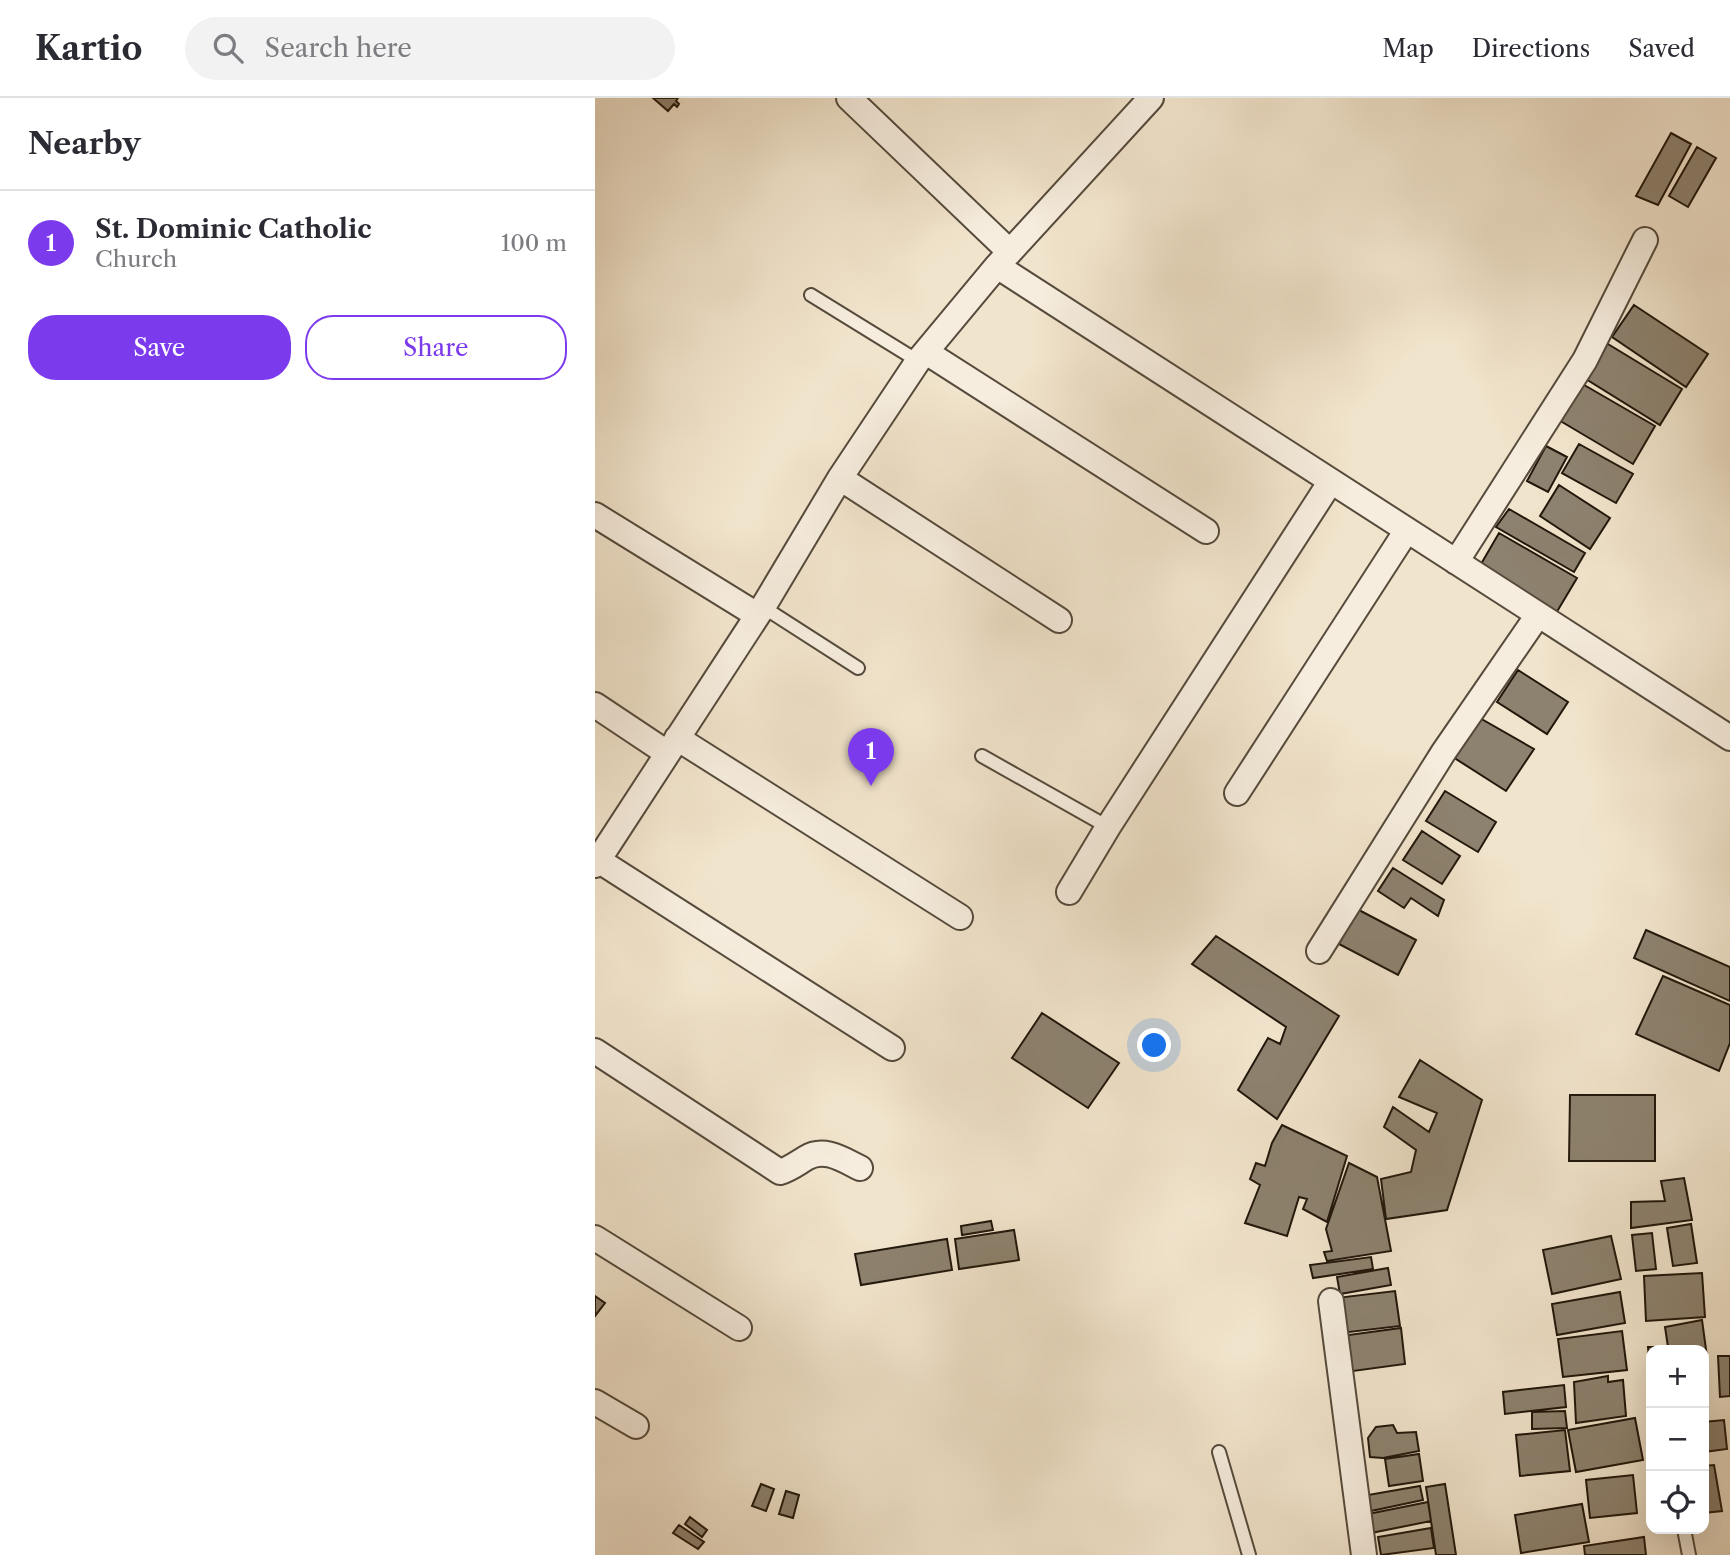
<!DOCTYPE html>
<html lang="en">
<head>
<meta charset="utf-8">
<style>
	body { margin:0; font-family:"Libre Caslon Text",serif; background:#f2f2f3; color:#2b2b33 }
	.controls { position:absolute; right:21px; bottom:21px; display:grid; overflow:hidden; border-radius:14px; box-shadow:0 7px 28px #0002 }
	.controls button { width:63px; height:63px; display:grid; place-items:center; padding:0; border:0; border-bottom:2px solid #e1e1e2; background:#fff; color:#2b2b33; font:35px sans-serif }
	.you { position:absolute; left:560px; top:948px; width:24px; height:24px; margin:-18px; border:5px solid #fff; border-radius:50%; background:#1a73e8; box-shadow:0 0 0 10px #1a73e833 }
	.badge { display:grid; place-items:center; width:46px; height:46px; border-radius:50%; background:#7c3aed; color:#fff; font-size:23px; font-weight:700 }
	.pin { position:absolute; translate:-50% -58px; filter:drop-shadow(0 2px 4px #0008) }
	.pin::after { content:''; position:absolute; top:37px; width:24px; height:21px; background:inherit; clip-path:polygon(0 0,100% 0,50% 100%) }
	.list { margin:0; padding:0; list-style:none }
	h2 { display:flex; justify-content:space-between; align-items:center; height:91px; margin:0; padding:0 28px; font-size:30px }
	h2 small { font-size:23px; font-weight:400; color:#7c7c81 }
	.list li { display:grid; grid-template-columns:46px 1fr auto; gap:21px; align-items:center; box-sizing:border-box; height:105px; padding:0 28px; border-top:2px solid #e1e1e2 }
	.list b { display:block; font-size:26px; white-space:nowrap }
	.list p { margin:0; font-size:23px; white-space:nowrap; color:#7c7c81 }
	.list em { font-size:23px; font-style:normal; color:#7c7c81 }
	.actions { display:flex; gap:14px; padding:21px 28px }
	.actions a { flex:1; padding:16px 0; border:2px solid #7c3aed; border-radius:28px; text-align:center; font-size:24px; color:#7c3aed }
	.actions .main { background:#7c3aed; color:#fff }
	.icon { flex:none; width:38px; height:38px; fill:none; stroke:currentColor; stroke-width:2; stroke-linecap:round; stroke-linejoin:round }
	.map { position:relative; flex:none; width:1135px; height:1457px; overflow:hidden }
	header { display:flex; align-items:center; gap:42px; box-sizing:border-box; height:98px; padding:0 35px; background:#fff; border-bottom:2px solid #e1e1e2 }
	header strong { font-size:33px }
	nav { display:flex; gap:38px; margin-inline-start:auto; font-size:24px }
	.search { width:490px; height:63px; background:#f2f2f3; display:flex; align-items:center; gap:18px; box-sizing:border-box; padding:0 24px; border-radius:38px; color:#7c7c81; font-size:26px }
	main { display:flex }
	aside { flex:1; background:#fff }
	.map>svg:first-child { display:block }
</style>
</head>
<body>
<header>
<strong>Kartio</strong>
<div class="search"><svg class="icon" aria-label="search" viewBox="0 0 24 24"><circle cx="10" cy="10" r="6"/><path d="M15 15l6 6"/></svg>Search here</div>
<nav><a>Map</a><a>Directions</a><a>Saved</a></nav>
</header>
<main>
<aside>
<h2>Nearby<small></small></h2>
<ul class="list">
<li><span class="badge">1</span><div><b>St. Dominic Catholic</b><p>Church</p></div><em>100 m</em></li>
</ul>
<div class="actions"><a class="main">Save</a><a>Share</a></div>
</aside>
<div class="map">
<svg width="1135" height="1457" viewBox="0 0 1135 1457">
	<rect width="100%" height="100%" fill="#f1e4cc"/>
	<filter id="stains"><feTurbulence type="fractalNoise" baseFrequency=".00286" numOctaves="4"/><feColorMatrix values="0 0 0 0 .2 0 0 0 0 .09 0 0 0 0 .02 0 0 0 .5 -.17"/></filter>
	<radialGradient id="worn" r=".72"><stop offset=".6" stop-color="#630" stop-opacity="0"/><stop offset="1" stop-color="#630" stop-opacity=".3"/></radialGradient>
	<path fill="#8d826f" stroke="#21170b" stroke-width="2" d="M58,0H83L81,3L84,6L82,9L79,6L73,13Z
		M1076,35L1096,46L1063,107L1041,98Z
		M1102,49L1121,60L1093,109L1074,98Z
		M1039,207L1113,256L1091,289L1017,239Z
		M1008,243L1087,291L1065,327L986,278Z
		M984,284L1060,328L1038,366L962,321Z
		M984,346L1038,376L1021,405L967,375Z
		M951,348L972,359L953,394L932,383Z
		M964,387L1015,420L995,451L945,418Z
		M914,411L990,455L979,474L901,429Z
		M904,435L982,480L960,517L882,473Z
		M923,572L973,604L952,636L902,604Z
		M876,615L939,651L911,693L850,654Z
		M850,693L901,724L883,754L831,723Z
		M827,733L865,758L847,786L808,762Z
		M798,770L849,802L843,818L816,800L809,810L783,793Z
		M762,811L821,842L803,877L744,846Z
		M1051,832L1135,869V903L1039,860Z
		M621,838L744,918L682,1021L643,992L673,940L685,946L691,929L597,866Z
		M1068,878L1135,907V945L1124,973L1041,936Z
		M447,915L524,965L493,1010L417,960Z
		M825,962L887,1002L852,1112L791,1121L786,1081L816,1074L821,1052L789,1029L798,1009L834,1034L842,1015L804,999Z
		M975,997H1060V1063H974Z
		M687,1027L752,1058L732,1124L708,1111L712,1101L704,1099L692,1138L650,1125L665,1087L655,1081L661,1065L670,1068L677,1045Z
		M754,1065L782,1079L796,1153L732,1163L729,1154L737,1153L731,1131Z
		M1089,1080L1097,1122L1036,1130V1104L1070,1103L1066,1083Z
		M396,1123L398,1132L367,1137L366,1128Z
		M1096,1126L1102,1165L1078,1168L1072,1130Z
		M419,1132L424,1162L364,1171L360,1141Z
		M1057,1135L1061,1171L1041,1173L1037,1137Z
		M1016,1138L1026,1181L957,1196L948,1152Z
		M352,1141L357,1172L266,1187L260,1156Z
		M776,1159L778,1171L718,1180L715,1167Z
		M793,1170L796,1187L745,1196L742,1179Z
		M1107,1175L1110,1219L1051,1223L1049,1178Z
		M800,1193L805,1228L746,1235L741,1200Z
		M1025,1194L1030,1225L962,1237L957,1206Z
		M0,1198L10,1205L0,1218Z
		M1107,1222L1113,1266H1109V1252H1056L1055,1273L1053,1249H1073L1070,1229Z
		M806,1230L810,1266L751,1274L746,1238Z
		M1027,1233L1032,1272L968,1279L963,1241Z
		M1123,1258H1135V1298L1125,1299Z
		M1013,1278V1284L1028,1282L1031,1318L981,1325L979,1284Z
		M969,1287L971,1309L910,1316L908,1294Z
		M970,1313L972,1330L937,1331V1314Z
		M1040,1320L1048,1362L981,1374L973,1332Z
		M1129,1322L1132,1351L1109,1354V1324Z
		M798,1327L802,1335L821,1334L824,1353L788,1360L775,1359L773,1340L781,1329Z
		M970,1332L975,1373L925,1378L921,1337Z
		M824,1356L828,1383L794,1388L790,1361Z
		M1119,1367L1127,1413L1109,1415V1368Z
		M1038,1377L1042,1415L995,1420L991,1382Z
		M166,1386L179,1391L171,1413L157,1408Z
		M850,1386L861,1457H841L831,1389Z
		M825,1388L828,1402L776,1413L773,1397Z
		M191,1393L204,1397L198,1420L184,1416Z
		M833,1404L836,1423L776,1435L773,1416Z
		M987,1406L994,1444L926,1455L920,1417Z
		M95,1419L112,1432L107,1439L90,1426Z
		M84,1427L109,1444L103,1451L78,1435Z
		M836,1430L839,1450L786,1457L783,1439Z
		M1049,1439L1051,1457H990L989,1448Z"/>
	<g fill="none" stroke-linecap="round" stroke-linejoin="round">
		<defs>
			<path id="service" d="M216,197L323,263
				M168,509L263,570
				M387,658L513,729
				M624,1354L654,1457
				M1089,1431L1094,1457"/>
			<path id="minor" d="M254,0L415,154
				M402,168L1135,640
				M331,254L611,433
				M245,380L464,522
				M0,417L162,517
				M861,464L990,262L1050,142
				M0,607L72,655
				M82,640L365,819
				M642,695L812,432
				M3,762L297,950
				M0,767L168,509L245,380L323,263L402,168L556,0
				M474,794L513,729L736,383
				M724,853L848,655L943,517
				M0,953L185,1074C195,1071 201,1066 211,1060C229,1049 247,1061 265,1070
				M0,1140L144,1230
				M736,1203L769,1457
				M0,1304L41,1328"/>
		</defs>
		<use href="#service" stroke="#554a3b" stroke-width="16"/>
		<use href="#minor" stroke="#554a3b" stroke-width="28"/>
		<use href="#service" stroke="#f6edde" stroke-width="12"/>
		<use href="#minor" stroke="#f6edde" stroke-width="24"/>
	</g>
	<rect width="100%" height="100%" filter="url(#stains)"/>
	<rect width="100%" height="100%" fill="url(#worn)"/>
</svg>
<div class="controls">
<button>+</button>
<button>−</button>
<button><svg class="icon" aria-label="locate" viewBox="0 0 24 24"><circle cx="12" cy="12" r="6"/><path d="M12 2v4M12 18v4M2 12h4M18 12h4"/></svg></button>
</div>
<div class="you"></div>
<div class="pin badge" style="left:276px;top:688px">1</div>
</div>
</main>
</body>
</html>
